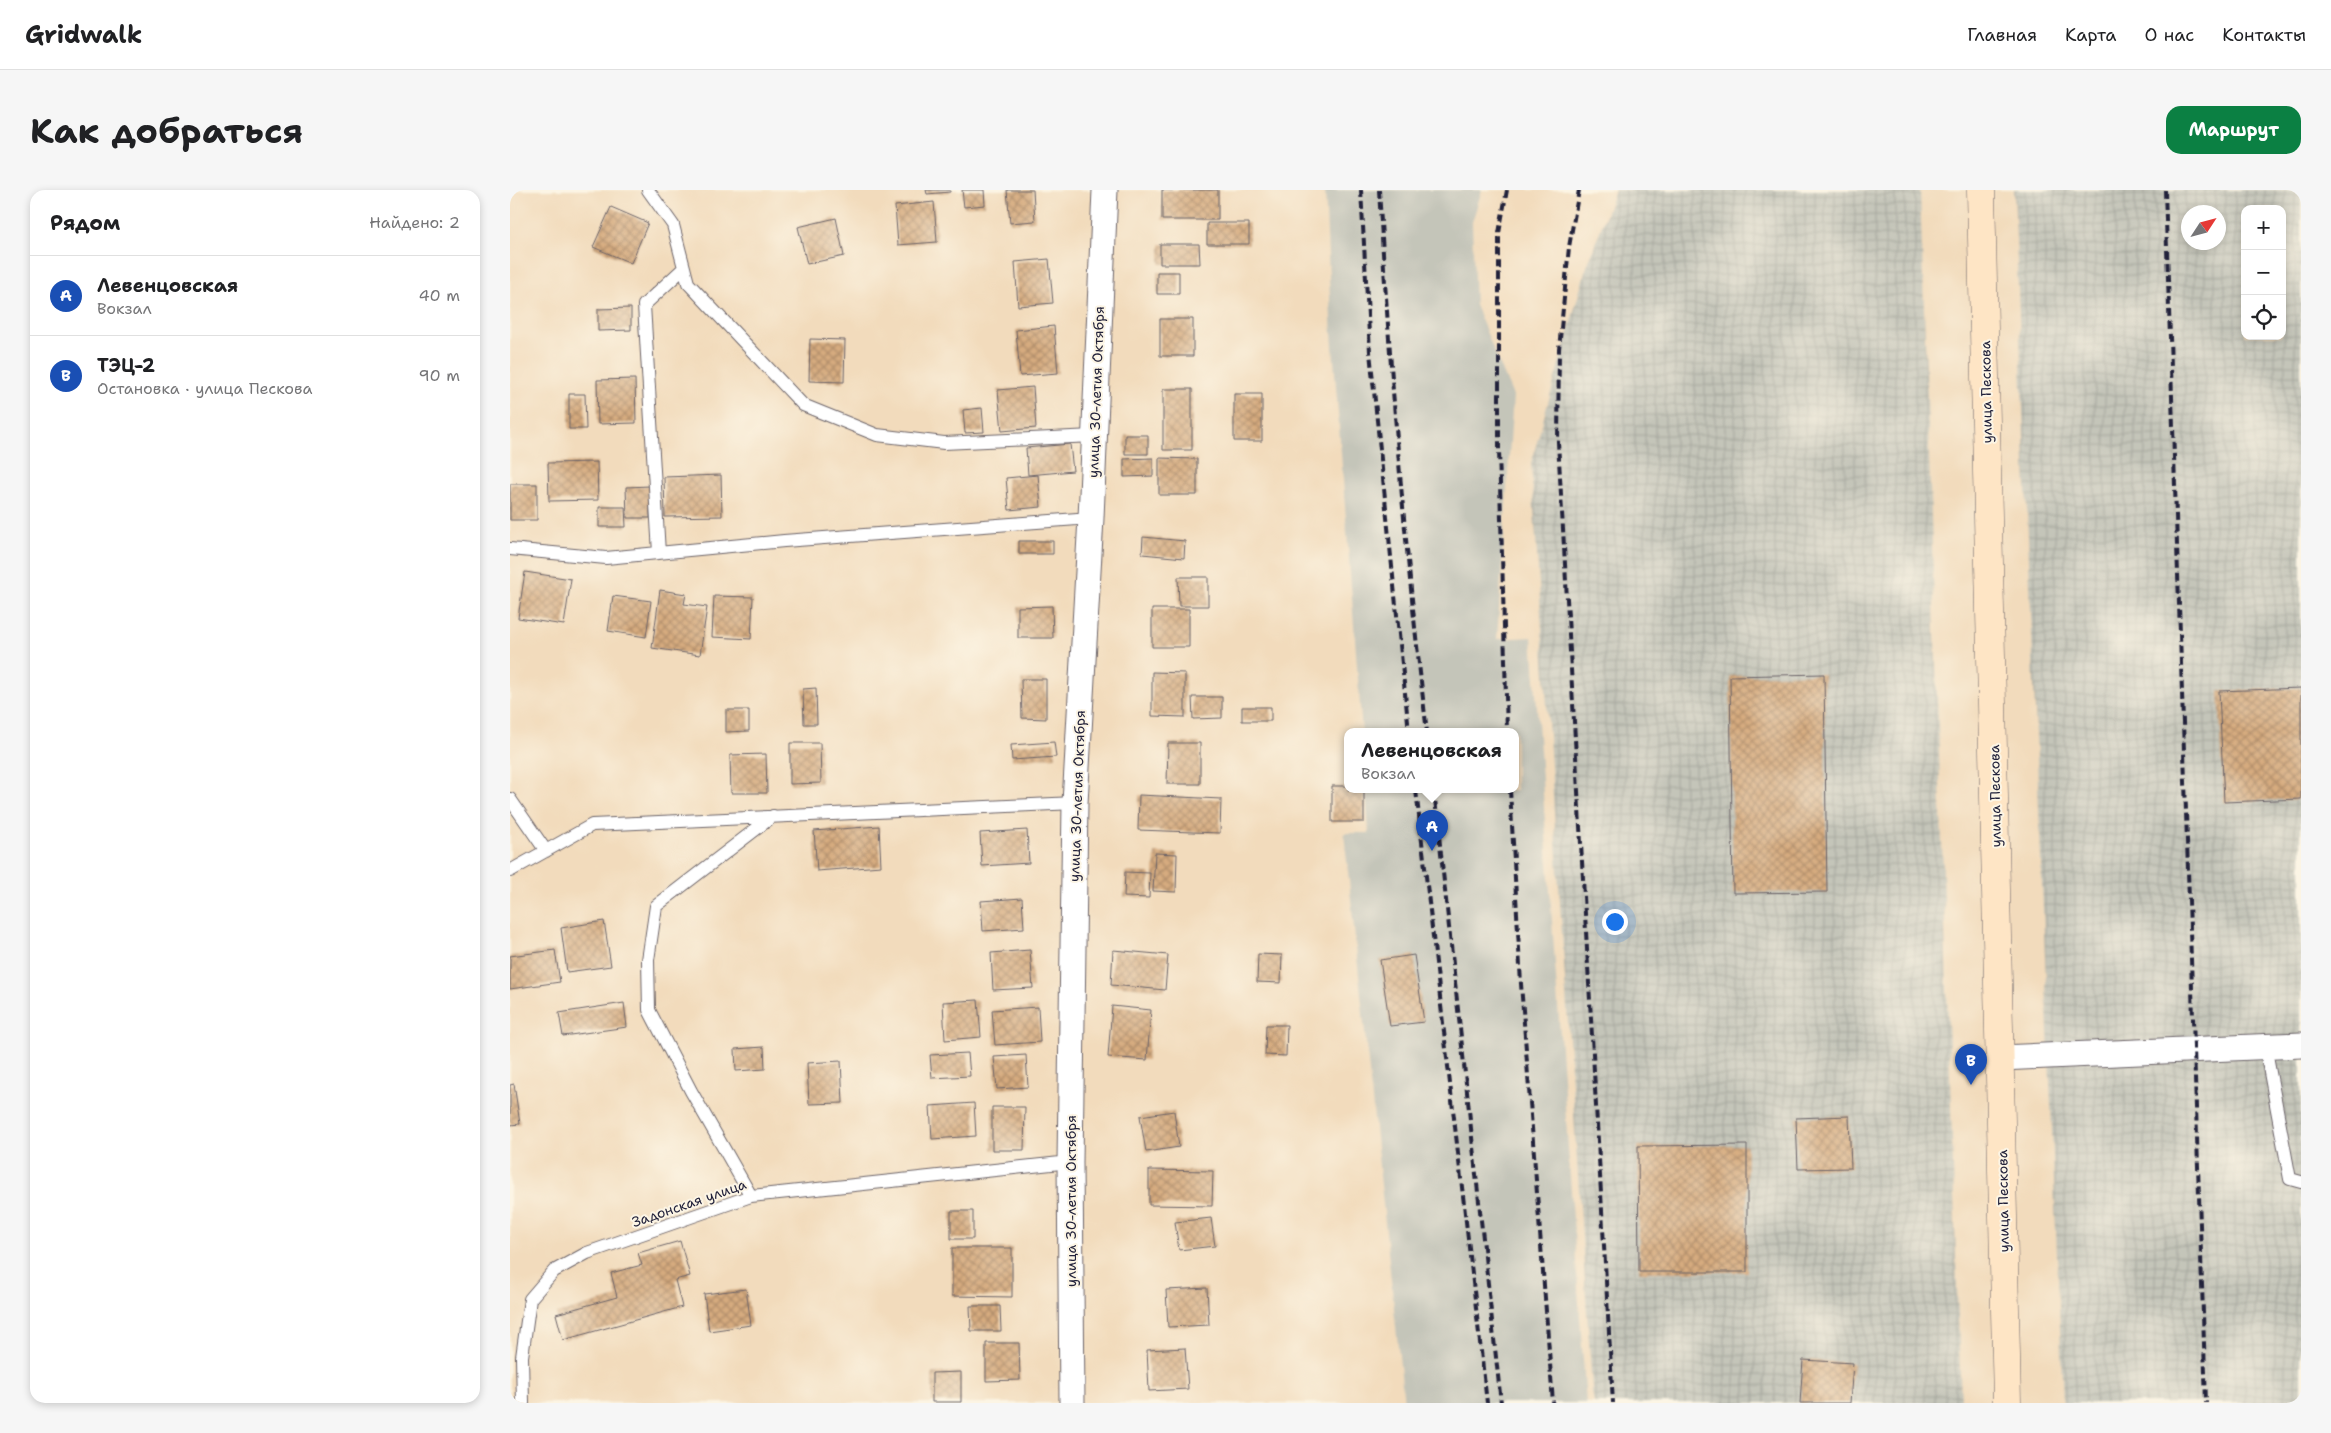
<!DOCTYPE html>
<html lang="ru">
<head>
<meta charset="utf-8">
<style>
	body { margin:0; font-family:"Shantell Sans",sans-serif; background:#f6f6f6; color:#202124 }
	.controls { position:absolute; right:15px; top:15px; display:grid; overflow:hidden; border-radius:10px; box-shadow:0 2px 8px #0003 }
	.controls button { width:45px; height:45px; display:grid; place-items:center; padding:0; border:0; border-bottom:1px solid #e0e0e0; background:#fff; color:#202124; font:25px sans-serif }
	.compass { position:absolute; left:1671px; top:15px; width:45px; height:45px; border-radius:50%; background:#fff; box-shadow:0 2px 8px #0003; rotate:54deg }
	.you { position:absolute; left:1104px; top:731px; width:18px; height:18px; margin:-12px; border:4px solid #fff; border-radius:50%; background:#1a73e8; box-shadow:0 0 0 8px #1a73e833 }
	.badge { display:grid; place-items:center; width:32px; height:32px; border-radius:50%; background:#0b8043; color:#fff; font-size:16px; font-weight:700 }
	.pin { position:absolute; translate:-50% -41px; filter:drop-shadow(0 1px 2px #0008) }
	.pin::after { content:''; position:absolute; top:26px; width:18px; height:15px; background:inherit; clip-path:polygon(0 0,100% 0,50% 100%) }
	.popup { position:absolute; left:834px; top:538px; width:175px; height:65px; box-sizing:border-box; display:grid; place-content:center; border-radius:10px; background:#fff; filter:drop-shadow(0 1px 4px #0005); font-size:16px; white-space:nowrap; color:#757577 }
	.popup b { font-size:19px; color:#202124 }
	.popup::after { content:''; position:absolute; left:50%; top:100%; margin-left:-10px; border:10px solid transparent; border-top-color:#fff }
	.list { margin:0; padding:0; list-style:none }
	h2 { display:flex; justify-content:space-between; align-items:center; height:65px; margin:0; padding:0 20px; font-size:21px }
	h2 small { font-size:16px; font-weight:400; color:#757577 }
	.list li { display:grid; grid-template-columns:32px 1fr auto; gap:15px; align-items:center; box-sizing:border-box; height:80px; padding:0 20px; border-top:1px solid #e0e0e0 }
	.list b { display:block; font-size:19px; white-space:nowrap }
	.list p { margin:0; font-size:16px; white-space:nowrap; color:#757577 }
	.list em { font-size:16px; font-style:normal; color:#757577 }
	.icon { flex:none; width:28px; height:28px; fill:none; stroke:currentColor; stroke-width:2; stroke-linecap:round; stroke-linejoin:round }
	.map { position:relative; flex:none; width:1791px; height:1213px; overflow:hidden; border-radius:15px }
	header { display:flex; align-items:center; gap:30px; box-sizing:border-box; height:70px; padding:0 25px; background:#fff; border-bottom:1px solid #e0e0e0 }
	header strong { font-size:24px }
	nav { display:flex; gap:28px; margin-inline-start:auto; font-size:18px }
	.intro { display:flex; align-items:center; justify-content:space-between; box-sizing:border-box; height:120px; padding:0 30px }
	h1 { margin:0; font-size:35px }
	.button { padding:12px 22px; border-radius:15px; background:#0b8043; color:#fff; font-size:18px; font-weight:700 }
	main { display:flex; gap:30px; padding:0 30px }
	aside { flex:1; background:#fff; border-radius:15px; box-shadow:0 2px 8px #0003 }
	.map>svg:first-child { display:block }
</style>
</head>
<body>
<header>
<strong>Gridwalk</strong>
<nav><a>Главная</a><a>Карта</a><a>О нас</a><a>Контакты</a></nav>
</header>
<div class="intro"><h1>Как добраться</h1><a class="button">Маршрут</a></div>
<main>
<aside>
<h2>Рядом<small>Найдено: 2</small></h2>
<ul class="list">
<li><span class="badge" style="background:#1a4fb4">A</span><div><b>Левенцовская</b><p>Вокзал</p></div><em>40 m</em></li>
<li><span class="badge" style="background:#1a4fb4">B</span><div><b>ТЭЦ-2</b><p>Остановка · улица Пескова</p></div><em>90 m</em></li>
</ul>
</aside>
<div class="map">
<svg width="1791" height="1213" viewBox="0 0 1791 1213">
	<defs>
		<pattern id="industrial-grid" width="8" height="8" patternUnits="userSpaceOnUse" patternTransform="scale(1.25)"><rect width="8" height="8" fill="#c4c5b9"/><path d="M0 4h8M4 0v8" fill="none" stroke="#a8a9a0"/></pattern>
		<pattern id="building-cross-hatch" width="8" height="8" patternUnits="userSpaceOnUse" patternTransform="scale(1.25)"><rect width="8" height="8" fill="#d6ab7f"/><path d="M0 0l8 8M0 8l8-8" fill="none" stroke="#ad8b69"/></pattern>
	</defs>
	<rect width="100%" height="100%" fill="#fcf5e5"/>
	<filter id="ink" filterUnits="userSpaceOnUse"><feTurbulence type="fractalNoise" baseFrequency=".02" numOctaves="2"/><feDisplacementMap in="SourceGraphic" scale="10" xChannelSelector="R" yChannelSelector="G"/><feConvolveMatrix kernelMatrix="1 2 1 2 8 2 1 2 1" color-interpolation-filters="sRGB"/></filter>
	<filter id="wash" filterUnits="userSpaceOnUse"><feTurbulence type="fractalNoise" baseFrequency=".0096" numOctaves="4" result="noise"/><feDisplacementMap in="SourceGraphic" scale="20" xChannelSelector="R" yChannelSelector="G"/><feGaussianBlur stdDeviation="1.12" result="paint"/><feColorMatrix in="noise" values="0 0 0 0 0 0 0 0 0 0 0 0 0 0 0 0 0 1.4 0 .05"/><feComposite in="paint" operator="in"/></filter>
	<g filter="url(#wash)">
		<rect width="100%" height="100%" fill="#f2dbbc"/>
		<path fill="url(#industrial-grid)" fill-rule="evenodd" d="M1105,0H1410L1451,1213H1083L1021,273L1075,82Z
			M1504,0H1791V1213H1553ZM1735,19H1772V146H1735ZM1678,22H1708V52H1678Z"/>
		<path fill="#c4c5b9" d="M815,0H972L962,32L965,115L1003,206L987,449L1022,447L1076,1213H894L834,643H859L856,600H1006V542H852L821,130Z"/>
		<g id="blocks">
			<path fill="url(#building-cross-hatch)" d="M416,0H440V2L417,4Z
				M452,0H474L475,15L454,17Z
				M497,0H523L525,31L500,33Z
				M652,0H708V30H652Z
				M424,12L427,52L388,55L385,16Z
				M101,17L138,33L121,73L83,57Z
				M326,28L334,66L297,74L288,37Z
				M697,33H739V54H697Z
				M650,54H689L690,74H650Z
				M539,69L543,113L508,116L505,72Z
				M647,82H669V104H647Z
				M121,118V140L88,141V119Z
				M650,129H683V166H650Z
				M544,136L548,183L510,186L506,140Z
				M300,149L335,150L334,192L299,191Z
				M125,189L126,233L88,234L87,190Z
				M523,197L526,238L492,241L488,200Z
				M653,199H682V260H653Z
				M59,204H75L76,239H59Z
				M724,204H752V251H724Z
				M472,218L474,242L455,243L453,220Z
				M615,245H638V264H615Z
				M560,254L563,281L518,285L516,258Z
				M643,268V286L614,287V269Z
				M649,268L687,269V305H649Z
				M87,272L88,310L39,311L38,273Z
				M211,285L212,326L155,327L154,287Z
				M528,285L531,317L499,320L496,288Z
				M0,294H27V330H0Z
				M140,296V328H117L116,297Z
				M89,317H115L116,337H89Z
				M633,347L675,351L674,368L632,364Z
				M509,351H543V364H509Z
				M15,382L61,389L54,435L8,428Z
				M668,387H698V416H669Z
				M150,400L176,404L174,414L197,417L190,465L142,458Z
				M103,406L141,411L136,447L98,441Z
				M204,406L243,407L241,449L202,447Z
				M542,416L543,448H508V417Z
				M642,419H679V457H642Z
				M642,482L675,483V527L642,526Z
				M1314,484L1317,702L1223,703L1220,486Z
				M511,489H536V529L512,528Z
				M306,498L307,534H294L293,499Z
				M1791,498V609L1714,612L1709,501Z
				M682,507H712V528L683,529Z
				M732,517H761V531H732Z
				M216,520H239V541L216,542Z
				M544,552L546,567L502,570L501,555Z
				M280,553H310L311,593L280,594Z
				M658,553H690V594H657Z
				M256,564L257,603H221L220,565Z
				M822,596H838V600H854V632H822Z
				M629,605L711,609L710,643L628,640Z
				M369,636L371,676L307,681L304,641Z
				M517,640L519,673L472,676L470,643Z
				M645,663L667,664L666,702L643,701Z
				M615,682L640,683L639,708L614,707Z
				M512,708L514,738L473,741L471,711Z
				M94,731L101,776L57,782L51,738Z
				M45,760L50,792L0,799V766Z
				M520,760L523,798L483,800L481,763Z
				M603,760L658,765L655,800L601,795Z
				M748,764L772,765L771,793L747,792Z
				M904,765L914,832L880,836L870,770Z
				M468,810L471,847L435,850L433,812Z
				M114,813L117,837L53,846L49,823Z
				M602,816L641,820L637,870L598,867Z
				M528,817L530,852L485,855L482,820Z
				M756,835H777L776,866L755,865Z
				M254,857L255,879L226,881L225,859Z
				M458,863L460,886L422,888L420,865Z
				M516,865L518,897L487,899L484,867Z
				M331,871L333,913L299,914L297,873Z
				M4,894L10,934L0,935V895Z
				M464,913L466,946L422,949L420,916Z
				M482,917H515L514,960H482Z
				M664,921L669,957L636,962L630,926Z
				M1339,926L1341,978L1288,979L1286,928Z
				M1237,955V1082H1129L1128,956Z
				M639,980L703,981L702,1016L639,1015Z
				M441,1021H463V1049H441Z
				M701,1028L705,1056L669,1060L665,1032Z
				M170,1051L180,1086L165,1090L172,1117L53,1150L46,1124L107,1107L101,1083L132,1075L128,1063Z
				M442,1058H502V1107L442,1106Z
				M697,1098L699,1135L658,1137L656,1100Z
				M236,1099L241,1135L199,1141L194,1104Z
				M460,1116H490L491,1141H461Z
				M476,1153H509L510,1190L476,1191Z
				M675,1158L678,1199L639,1201L637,1160Z
				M1293,1170L1343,1173L1340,1213H1290Z
				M451,1182V1212H422V1183Z"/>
		</g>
	</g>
	<g filter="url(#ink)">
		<use href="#blocks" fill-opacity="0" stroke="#6b6368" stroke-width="1"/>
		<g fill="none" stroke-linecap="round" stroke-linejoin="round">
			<defs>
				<path id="lane" d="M138,0L163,35L178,93L293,215L367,245L434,253L583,246
					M0,359L96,368L274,351L581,328
					M149,363L134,115L174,78
					M0,609L36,661
					M0,681L82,635L565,613
					M1755,856L1780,989L1791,992
					M241,1006L181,901L139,820L138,770L146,716L263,626
					M13,1213L12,1167L20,1109L44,1081L77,1063L241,1006L560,972"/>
				<path id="street" d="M1490,868L1791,855
					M562,1213L560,972L565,613L581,328L595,0"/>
				<path id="secondary" d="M1471,0L1497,1213"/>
			</defs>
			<use href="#lane" stroke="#6b6368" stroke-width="14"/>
			<use href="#street" stroke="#6b6368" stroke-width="27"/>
			<use href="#secondary" stroke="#6b6368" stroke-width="29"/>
			<use href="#lane" stroke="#fff" stroke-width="12"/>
			<use href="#street" stroke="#fff" stroke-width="25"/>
			<use href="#secondary" stroke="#fee5c5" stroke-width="28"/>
			<path stroke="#22223b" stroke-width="4" stroke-dasharray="8 4" stroke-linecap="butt" d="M851,0L860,162L899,542
				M869,0C880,181 895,362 917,542
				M997,0L989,43V259L997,542
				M1069,0L1059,57L1049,159L1048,252L1103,1213
				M1655,0L1696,1213
				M906,600L977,1213
				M924,600L991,1213
				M1000,600L1011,794L1043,1213"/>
		</g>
	</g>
	<g text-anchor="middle" stroke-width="4" stroke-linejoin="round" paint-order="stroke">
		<g font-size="14" fill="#22223b" stroke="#fcf5e5">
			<text transform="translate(586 202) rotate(-88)" y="5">улица 30-летия Октября</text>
			<text transform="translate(1476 202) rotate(-91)" y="5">улица Пескова</text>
			<text transform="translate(567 606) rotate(-88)" y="5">улица 30-летия Октября</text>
			<text transform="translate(1485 606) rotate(-91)" y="5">улица Пескова</text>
			<text transform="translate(561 1011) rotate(-90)" y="5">улица 30-летия Октября</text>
			<text transform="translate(1493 1011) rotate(-91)" y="5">улица Пескова</text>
			<text transform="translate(179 1013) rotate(-19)" y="5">Задонская улица</text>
		</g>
	</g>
</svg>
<div class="controls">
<button>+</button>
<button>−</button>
<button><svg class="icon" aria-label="locate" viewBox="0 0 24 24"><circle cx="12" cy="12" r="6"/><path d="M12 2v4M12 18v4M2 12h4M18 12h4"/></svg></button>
</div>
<svg class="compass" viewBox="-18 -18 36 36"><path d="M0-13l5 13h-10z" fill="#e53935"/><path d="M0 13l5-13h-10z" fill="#757577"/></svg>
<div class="you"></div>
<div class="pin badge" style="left:922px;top:661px;background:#1a4fb4">A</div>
<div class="popup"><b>Левенцовская</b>Вокзал</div>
<div class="pin badge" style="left:1461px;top:895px;background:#1a4fb4">B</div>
</div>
</main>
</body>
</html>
